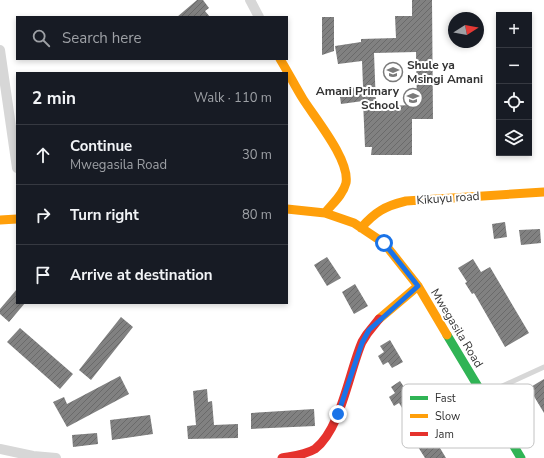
<!DOCTYPE html>
<html lang="en">
<head>
<meta charset="utf-8">
<style>
	body { margin:0; font-family:"Nunito Sans",sans-serif; background:#20242c; color:#f1f3f6 }
	.controls { position:absolute; right:12px; top:12px; display:grid; overflow:hidden; border-radius:0px; box-shadow:0 2px 6px #0003 }
	.controls button { width:36px; height:36px; display:grid; place-items:center; padding:0; border:0; border-bottom:1px solid #363941; background:#171b24; color:#f1f3f6; font:20px sans-serif }
	.compass { position:absolute; left:448px; top:12px; width:36px; height:36px; border-radius:50%; background:#171b24; box-shadow:0 2px 6px #0003; rotate:79deg }
	.stop { position:absolute; width:12px; height:12px; margin:-9px; border:3px solid #1a73e8; border-radius:50%; background:#fff }
	.stop.end { background:#1a73e8; border-color:#fff; box-shadow:0 1px 4px #0008 }
	.list { margin:0; padding:0; list-style:none }
	h2 { display:flex; justify-content:space-between; align-items:center; height:52px; margin:0; padding:0 16px; font-size:17px }
	h2 small { font-size:13px; font-weight:400; color:#9ea1a6 }
	.list li { display:grid; grid-template-columns:26px 1fr auto; gap:12px; align-items:center; box-sizing:border-box; height:60px; padding:0 16px; border-top:1px solid #363941 }
	.list b { display:block; font-size:15px; white-space:nowrap }
	.list p { margin:0; font-size:13px; white-space:nowrap; color:#9ea1a6 }
	.list em { font-size:13px; font-style:normal; color:#9ea1a6 }
	.icon { flex:none; width:22px; height:22px; fill:none; stroke:currentColor; stroke-width:2; stroke-linecap:round; stroke-linejoin:round }
	.map { position:relative; flex:none; width:544px; height:458px; overflow:hidden }
	.search { position:absolute; background:#171b24; box-shadow:0 2px 6px #0003; left:16px; top:16px; width:272px; height:44px; display:flex; align-items:center; gap:10px; box-sizing:border-box; padding:0 14px; border-radius:0px; color:#9ea1a6; font-size:15px }
	.panel { position:absolute; background:#171b24; box-shadow:0 2px 6px #0003; left:16px; top:72px; width:272px; height:232px; border-radius:0px }
	.map>svg:first-child { display:block }
</style>
</head>
<body>
<div class="map">
<svg width="544" height="458" viewBox="0 0 544 458">
	<defs>
		<pattern id="building-hatch" width="6" height="6" patternUnits="userSpaceOnUse"><rect width="6" height="6" fill="#818181"/><path d="M-1 1l2-2M0 6l6-6M5 7l2-2" fill="none" stroke="#6a6a6a"/></pattern>
	</defs>
	<rect width="100%" height="100%" fill="#fff"/>
	<path fill="url(#building-hatch)" fill-rule="evenodd" d="M197,0H203L209,8L205,11L210,17H177Z
		M412,0H432L433,119H412V155H371L372,147H365L363,101L341,104L339,90L363,86L362,61L338,64L335,46L361,42V39L396,38L395,16H412ZM416,52L417,105L376,106L374,53Z
		M322,17H334V51L322,55Z
		M505,222L507,237L494,239L492,224Z
		M540,229L541,243L521,245L519,230Z
		M327,257L341,278L327,286L314,265Z
		M473,259L481,272L490,267L529,333L505,347L474,293L472,294L465,283L467,282L458,268Z
		M355,284L368,306L354,314L342,292Z
		M17,289V303H25L9,322L0,314V309Z
		M121,317L133,327L91,380L79,370Z
		M20,328L73,374L60,389L7,342Z
		M390,340L403,362L392,368L388,362L383,365L378,356L384,352L380,346Z
		M120,376L129,394L67,427L53,402L64,397L67,404Z
		M544,379V413L529,388Z
		M400,381L414,402L413,403L446,458H425L408,431L414,427L399,403L394,406L389,397L395,393L391,387Z
		M207,389L208,402L212,401L214,425L238,424V438L188,439L187,426L196,425L193,391Z
		M314,409L315,426L251,429V413Z
		M150,415L153,434L112,440L110,420Z
		M97,433L98,444L73,447L72,435Z"/>
	<g fill="none" stroke-linecap="round" stroke-linejoin="round">
		<path stroke="#d7d7d7" stroke-width="5" d="M485,394L544,367"/>
		<path stroke="#d7d7d7" stroke-width="10" d="M250,0L259,17
			M0,50L17,168
			M0,449L33,456L56,458"/>
		<path stroke="#30b455" stroke-width="9" d="M447,335L521,458"/>
		<path stroke="#ff9f0a" stroke-width="9" d="M280,59C288,72 295,86 303,99C315,118 350,160 346,183C343,195 332,204 325,213
			M287,209L325,213L354,223L384,243L418,286L447,335
			M0,220L17,219
			M361,228C375,212 385,206 406,201L544,192
			M379,319L418,286"/>
		<path stroke="#e5322d" stroke-width="9" d="M282,458C293,456 305,455 315,449C341,429 349,372 362,342L367,334L379,319"/>
	</g>
	<g fill="none" stroke-linecap="round" stroke-linejoin="round">
		<path stroke="#1a73e8" stroke-width="5" d="M338,414L362,343L369,330L418,286L384,243"/>
	</g>
	<defs>
		<symbol id="school-ring" viewBox="-11 -11 22 22"><circle r="9.5" fill="#fff" stroke="#7a7a7a" stroke-width="1.5"/><path d="M0-5L7-2L0 1L-7-2ZM-4 1L0 2.5L4 1V4Q0 6-4 4Z" fill="#7a7a7a"/></symbol>
	</defs>
	<g fill-rule="evenodd">
		<use href="#school-ring" x="382" y="61" width="22" height="22"/>
		<use href="#school-ring" x="402" y="87" width="22" height="22"/>
	</g>
	<g text-anchor="middle" stroke-width="4" stroke-linejoin="round" paint-order="stroke">
		<g font-size="12" font-weight="bold" fill="#333" stroke="#fff" text-anchor="start">
			<text x="407" y="69">Shule ya<tspan x="407" dy="14">Msingi Amani</tspan></text>
			<text x="399" y="95" text-anchor="end">Amani Primary<tspan x="399" dy="14">School</tspan></text>
		</g>
		<g font-size="12" fill="#333" stroke="#fff">
			<text transform="translate(448 198) rotate(-4)" y="4">Kikuyu road</text>
			<text transform="translate(457 328) rotate(59)" y="4">Mwegasila Road</text>
		</g>
	</g>
	<rect x="402" y="384" width="132" height="64" rx="6" fill="#fff" stroke="#c2c2c2" stroke-width="1"/>
	<rect x="410" y="396" width="18" height="4" fill="#30b455"/>
	<rect x="410" y="414" width="18" height="4" fill="#ff9f0a"/>
	<rect x="410" y="432" width="18" height="4" fill="#e5322d"/>
	<g font-size="11" fill="#333">
		<text x="435" y="402">Fast</text>
		<text x="435" y="420">Slow</text>
		<text x="435" y="438">Jam</text>
	</g>
</svg>
<div class="controls">
<button>+</button>
<button>−</button>
<button><svg class="icon" aria-label="locate" viewBox="0 0 24 24"><circle cx="12" cy="12" r="6"/><path d="M12 2v4M12 18v4M2 12h4M18 12h4"/></svg></button>
<button><svg class="icon" aria-label="layers" viewBox="0 0 24 24"><path d="M12 4l9 5-9 5-9-5zM3 14l9 5 9-5"/></svg></button>
</div>
<svg class="compass" viewBox="-18 -18 36 36"><path d="M0-13l5 13h-10z" fill="#e53935"/><path d="M0 13l5-13h-10z" fill="#9ea1a6"/></svg>
<div class="stop" style="left:384px;top:243px"></div>
<div class="stop end" style="left:338px;top:414px"></div>
<div class="search"><svg class="icon" aria-label="search" viewBox="0 0 24 24"><circle cx="10" cy="10" r="6"/><path d="M15 15l6 6"/></svg>Search here</div>
<section class="panel">
<h2>2 min<small>Walk · 110 m</small></h2>
<ul class="list">
<li><svg class="icon" aria-label="ahead" viewBox="0 0 24 24"><path d="M12 20V5M6 11l6-6 6 6"/></svg><div><b>Continue</b><p>Mwegasila Road</p></div><em>30 m</em></li>
<li><svg class="icon" aria-label="right" viewBox="0 0 24 24"><path d="M7 20v-9h11M14 6l5 5-5 5"/></svg><div><b>Turn right</b></div><em>80 m</em></li>
<li><svg class="icon" aria-label="arrive" viewBox="0 0 24 24"><path d="M6 21V4h12l-3 4 3 4H6"/></svg><div><b>Arrive at destination</b></div></li>
</ul>
</section>
</div>
</body>
</html>
